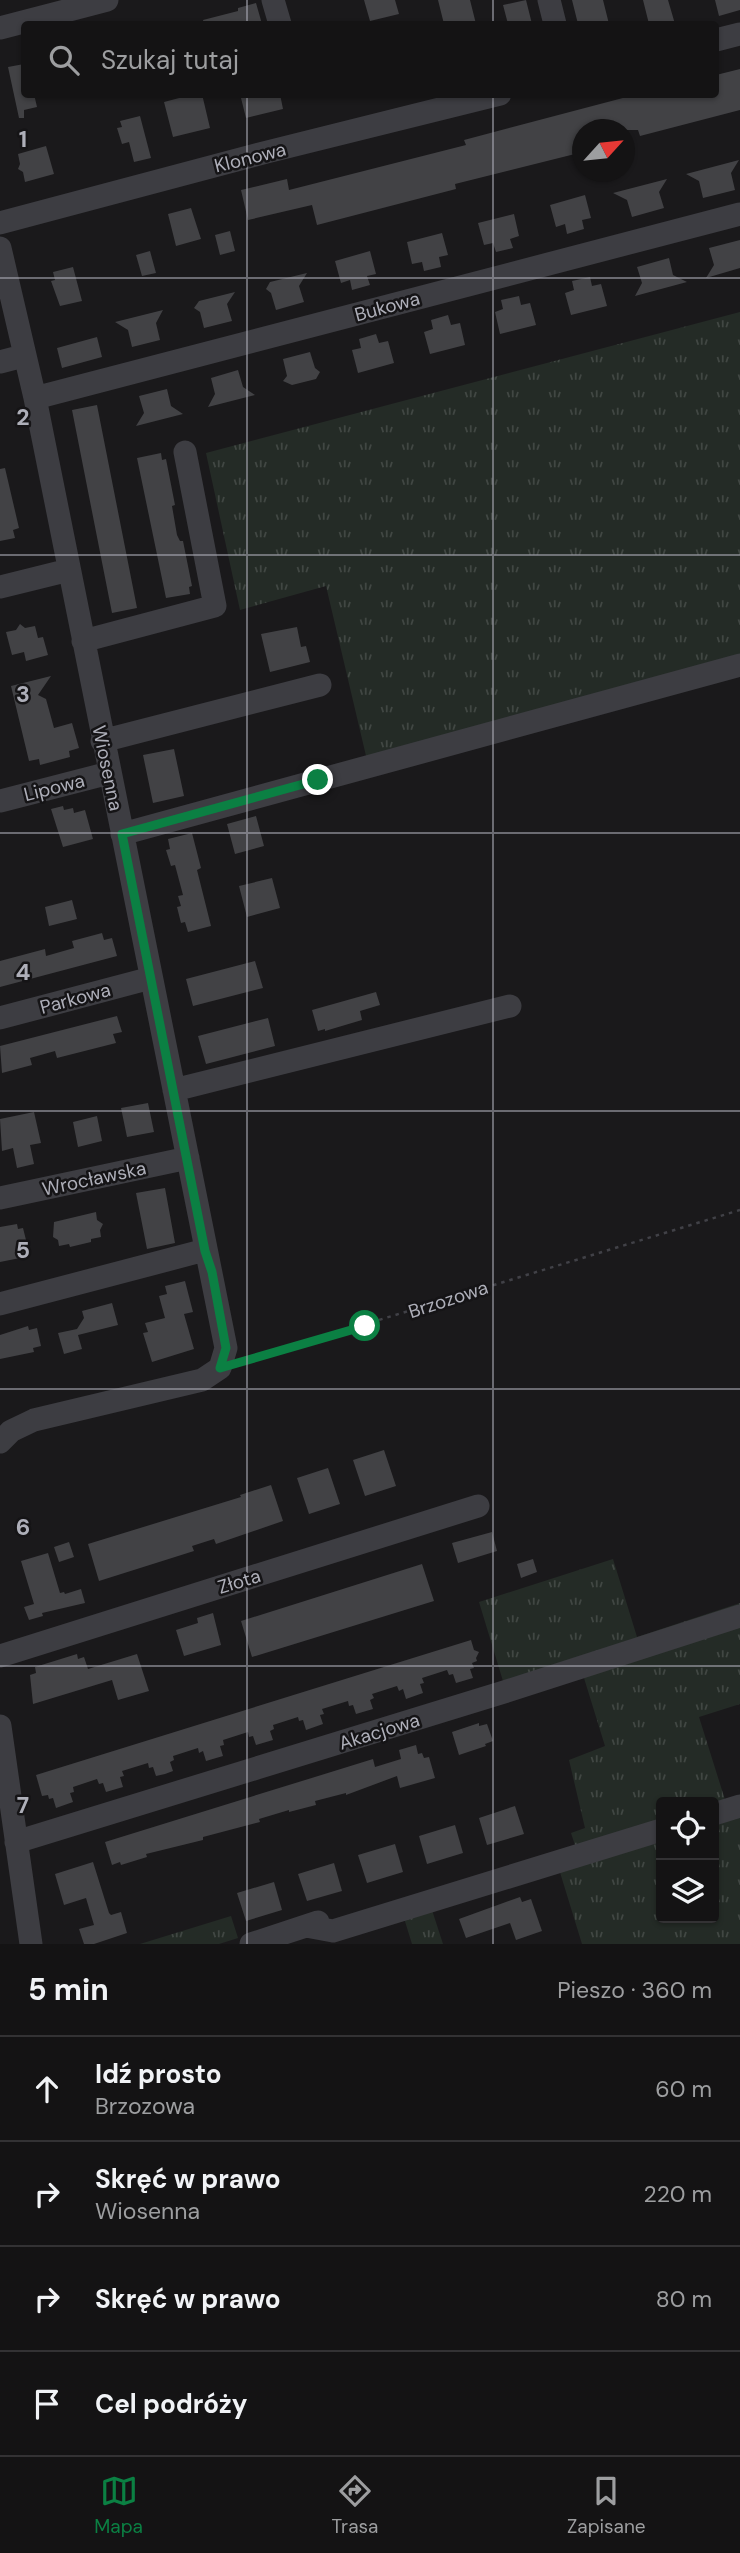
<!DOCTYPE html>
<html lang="pl">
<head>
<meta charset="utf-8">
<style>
	body { margin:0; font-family:"DM Sans",sans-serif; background:#212022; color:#f1f3f6 }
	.controls { position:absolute; right:21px; bottom:21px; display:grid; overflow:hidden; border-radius:7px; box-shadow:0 2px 5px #0004 }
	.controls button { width:63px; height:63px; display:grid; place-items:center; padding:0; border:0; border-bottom:2px solid #333234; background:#141314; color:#f1f3f6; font:35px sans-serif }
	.compass { position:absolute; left:572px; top:119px; width:63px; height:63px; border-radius:50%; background:#141314; box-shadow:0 2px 5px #0004; rotate:63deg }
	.stop { position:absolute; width:21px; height:21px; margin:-16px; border:5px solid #0b8043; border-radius:50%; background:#fff }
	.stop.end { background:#0b8043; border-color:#fff; box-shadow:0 2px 7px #0008 }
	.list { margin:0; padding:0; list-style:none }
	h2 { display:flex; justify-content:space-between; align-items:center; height:91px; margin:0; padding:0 28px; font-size:30px }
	h2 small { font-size:23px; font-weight:400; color:#9d9ea0 }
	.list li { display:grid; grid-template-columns:46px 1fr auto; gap:21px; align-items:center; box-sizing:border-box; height:105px; padding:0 28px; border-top:2px solid #333234 }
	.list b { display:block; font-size:26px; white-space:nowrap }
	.list p { margin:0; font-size:23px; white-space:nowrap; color:#9d9ea0 }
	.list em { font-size:23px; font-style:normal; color:#9d9ea0 }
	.icon { flex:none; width:38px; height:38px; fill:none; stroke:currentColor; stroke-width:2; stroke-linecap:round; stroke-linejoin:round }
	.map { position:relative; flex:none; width:740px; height:1944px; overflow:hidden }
	.search { position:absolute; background:#141314; box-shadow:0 2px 5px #0004; left:21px; right:21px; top:21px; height:77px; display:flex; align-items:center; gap:18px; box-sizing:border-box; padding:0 24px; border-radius:7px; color:#9d9ea0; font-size:26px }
	.sheet { height:511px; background:#141314 }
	nav { display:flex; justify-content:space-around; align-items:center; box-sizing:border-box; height:98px; border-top:2px solid #333234; background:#141314; font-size:19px; color:#9d9ea0 }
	nav a { display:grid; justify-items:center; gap:4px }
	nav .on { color:#0b8043 }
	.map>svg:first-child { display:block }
</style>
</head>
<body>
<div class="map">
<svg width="740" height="1944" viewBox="0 0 740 1944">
	<defs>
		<pattern id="grass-tufts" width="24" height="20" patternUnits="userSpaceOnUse" patternTransform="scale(1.75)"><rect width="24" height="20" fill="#242b26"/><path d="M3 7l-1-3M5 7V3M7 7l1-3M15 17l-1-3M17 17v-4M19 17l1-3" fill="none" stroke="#414743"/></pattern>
	</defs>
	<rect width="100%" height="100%" fill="#1a191b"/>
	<path fill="url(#grass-tufts)" d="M740,312V658L367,760L326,586L240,610L206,453Z
		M613,1559L637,1637L740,1603V1704L699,1717L726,1803L661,1802V1824L577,1851L571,1833L585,1828L569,1760L605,1746L584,1678L503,1681L479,1602Z
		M740,1811V1944H582L559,1869L661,1836V1918H714V1820Z
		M431,1907L443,1944H412L404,1918Z
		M231,1916L238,1938L219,1944H140Z"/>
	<path fill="#424245" d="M364,0H395L399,14L370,21Z
		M438,0H470L476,24H444Z
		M526,0L532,24H508L503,5Z
		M572,0H603L609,24H578Z
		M643,0H668L675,24H649Z
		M715,0H740V10L719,16Z
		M256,3L262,24H204L203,20L238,11V8Z
		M24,64V94H34L37,107L24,110V118H19L8,67Z
		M740,69V110L640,136L638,130H583V152L455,184L456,189L317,225L312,205L248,220L241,190L287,179L289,190L466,145L464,140L638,94H716V75Z
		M182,94H202L210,128L173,137L164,102L183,97Z
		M240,94H280L283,109L246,118Z
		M140,116L151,158L134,162L129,142L122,144L117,128L122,127L120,121Z
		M46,146L54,174L25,182L23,172L18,169L20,164L18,154Z
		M739,160L731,173L735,190L703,198L699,181L686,174Z
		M667,179L659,192L664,208L632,217L627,200L613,193Z
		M585,195L591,218L582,220L584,229L567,234L565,224L556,227L550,205Z
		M191,208L201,239L176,246L168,214Z
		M514,214L519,236L510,239L513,248L496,252L493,243L484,245L478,223Z
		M230,231L235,251L220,255L215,235Z
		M442,233L448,255L439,257L441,267L424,271L422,262L412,264L407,242Z
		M740,240V268L706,278L714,265L709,248Z
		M150,251L156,273L142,276L136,255Z
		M370,251L376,274L367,276L370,285L352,290L350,280L341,283L335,261Z
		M669,258L673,275L687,282L635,296L642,283L637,267Z
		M73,267L82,301L60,306L51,281L55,280L53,272Z
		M307,273L299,286L304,302L276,310L271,293L266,289L270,282Z
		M590,277L592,286L601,284L607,306L571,315L565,293L574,290L572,281Z
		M235,292L227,304L232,321L204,328L200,312L194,308L199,301Z
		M519,296L521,305L530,303L536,325L500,334L495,312L503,309L501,300Z
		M163,310L156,323L160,340L132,347L128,330L115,322Z
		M448,315L451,325L460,323L465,345L430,354L424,332L433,329L431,320Z
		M376,334L379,343L388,341L394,363L358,373L352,350L361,348L359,339Z
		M97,337L102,357L62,368L57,348Z
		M310,352L315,368L320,372L316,379L292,385L283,381L287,376L283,359Z
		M238,370L243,387L255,395L208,407L215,394L211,378Z
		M167,389L171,406L183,414L136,426L144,413L139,396Z
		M97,405L137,608L112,613L72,410Z
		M161,453L162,460L166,459L175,505L172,506L177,535L180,541H183L192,586L189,587L190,594L166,598L137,458Z
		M5,468L19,528L13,530L15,538L0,541V469Z
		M20,624L25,628L35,626L38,638L43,637L48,655L26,661L24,652L12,655L6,632L16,630Z
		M297,627L301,647L306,646L310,662L270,672L261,634Z
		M51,676L38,695L46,699L54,728L72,723L79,748L69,751L70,757L40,765L39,759L29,761L11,686Z
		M174,749L184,796L153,803L143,755Z
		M63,806L64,810L73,808L74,813L85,810L93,839L63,847L51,809Z
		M256,816L264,846L235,854L227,824Z
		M192,833L201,868L197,870L211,926L188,932L185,922L181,923L177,907L181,906L178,896L183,895L175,865L171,866L166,850L170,849L168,839Z
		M272,878L280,908L247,917L239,886Z
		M72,900L77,919L49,926L45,907Z
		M102,933L104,940L112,938L117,956L0,987V961L45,949L46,956L74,948L72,941Z
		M255,961L263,988L193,1006L186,979Z
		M376,992L380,1005L360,1011L362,1020L325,1031V1029L318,1031L312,1010Z
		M117,1016L122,1032L113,1034L116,1043L57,1058L55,1051L30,1058L32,1065L2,1073L0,1046Z
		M268,1018L275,1046L206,1064L198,1036Z
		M148,1103L154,1132L127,1137L121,1108Z
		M34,1112L41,1143L30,1145L34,1164L17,1168L13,1148L2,1151L0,1119Z
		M97,1116L102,1141L78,1147L73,1122Z
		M165,1188L175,1243L147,1249L136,1193Z
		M96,1212L97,1220L103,1224L100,1230L101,1237L91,1239V1242L70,1247L69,1244L59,1246L58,1240L53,1237L54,1222Z
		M17,1224L18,1229L23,1228L30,1256L0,1262V1227Z
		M185,1281L193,1312L184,1314L194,1349L152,1362L143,1333L148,1332L145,1323L165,1318L159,1296L167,1294L165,1286Z
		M112,1303L118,1325L78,1335L82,1349L64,1354L58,1333L77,1329L84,1318L82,1311Z
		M28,1326L29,1330L37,1328L41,1346L33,1348L34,1352L0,1359V1335Z
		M384,1450L396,1486L365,1496L353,1460Z
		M328,1468L340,1504L309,1514L297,1478Z
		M271,1485L283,1521L216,1544L214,1539L192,1546L194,1551L99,1581L88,1544L241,1497L240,1495Z
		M492,1532L497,1551L458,1563L452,1543Z
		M69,1542L74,1557L59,1562L54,1547Z
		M48,1553L60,1593L64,1592L65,1594L81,1589L85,1603L42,1613L43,1616L29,1620L24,1607L34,1604L21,1561Z
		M533,1559L537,1572L521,1578L517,1564Z
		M422,1564L434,1601L252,1657L241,1621Z
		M213,1613L221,1645L184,1656L176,1630L198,1623L197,1618Z
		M471,1640L474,1650L479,1652L476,1658L477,1661L472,1663L474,1668L470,1669L473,1678L456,1683L453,1674L449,1675L447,1670L422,1678L424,1683L420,1684L423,1693L406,1699L403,1689L399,1691L397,1686L372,1694L374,1698L370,1700L373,1709L356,1714L353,1705L349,1706L348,1701L322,1709L324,1714L320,1715L323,1724L306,1730L303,1720L299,1721L298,1717L273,1725L274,1729L270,1731L273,1740L256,1745L253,1736L249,1737L248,1732L223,1740L224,1745L220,1746L223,1756L206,1761L203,1751L199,1753L198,1748L173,1756L174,1760L170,1762L173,1771L165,1774L156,1776L153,1767L149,1768L148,1763L122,1771L124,1776L120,1777L123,1787L106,1792L103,1783L99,1784L97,1779L73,1787L74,1792L70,1793L73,1802L56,1808L53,1798L49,1799L48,1795L42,1796L36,1775Z
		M77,1654L78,1659L84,1657L88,1669L137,1654L149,1691L118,1700L112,1680L33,1704L30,1675L36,1673L35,1667Z
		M479,1723V1726L487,1724L493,1741L485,1744L486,1746L459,1755L452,1732Z
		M416,1745L418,1754L422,1753L424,1758L429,1757L435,1778L400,1788L397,1776L346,1795V1793L315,1801L316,1805L289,1812V1810L259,1819L260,1822L203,1837V1840L146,1854L147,1857L121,1865L120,1862L112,1865L105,1842L373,1759L375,1767L401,1759L399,1750Z
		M515,1806L524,1834L487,1845L479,1818Z
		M455,1825L463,1853L427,1864L419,1836Z
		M395,1844L403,1872L367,1883L358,1855Z
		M93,1862L109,1913L111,1915L121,1912L127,1933L94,1944H84L79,1929L94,1925L86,1898L64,1905L55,1874Z
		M334,1863L342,1891L307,1901L298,1874Z
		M274,1882L282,1910L246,1921L237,1893Z
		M520,1897L522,1902L531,1899L542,1931L516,1940L510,1923L466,1938L459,1919Z"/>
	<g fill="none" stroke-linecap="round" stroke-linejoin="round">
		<path stroke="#414147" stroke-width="2.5" stroke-dasharray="3.5 5" stroke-linecap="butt" d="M241,1362L740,1210"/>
		<path stroke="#3d3d42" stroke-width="23" d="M273,0L280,24
			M549,0L555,24
			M0,28L107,0
			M716,40L740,34
			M0,223L267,152L500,94
			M0,248L35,398L226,1348L220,1368L202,1380L34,1420L11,1431L0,1442
			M0,362L23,356
			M35,398L740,214
			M0,587L69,570
			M83,641L215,606L185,452
			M102,741L320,685
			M0,801L109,773
			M122,834L740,665
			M0,1018L151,978
			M174,1090L510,1006
			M0,1198L188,1158
			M0,1304L205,1250
			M0,1656L478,1506
			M0,1726L31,1944
			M714,1814L740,1806
			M16,1842L504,1692L740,1616
			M306,1926L333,1931L661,1830
			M251,1944L318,1922"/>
	</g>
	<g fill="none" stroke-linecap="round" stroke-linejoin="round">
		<path stroke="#0b8043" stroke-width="9" d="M318,780L122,834L205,1251L212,1272L226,1348L220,1368L365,1326"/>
	</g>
	<path fill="none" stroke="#aeafb9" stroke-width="2" stroke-opacity="0.55" d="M247,0V24M493,0V24M247,94V1944M493,94V1944M0,278H740M0,555H740M0,833H740M0,1111H740M0,1389H740M0,1666H740"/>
	<g text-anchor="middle" stroke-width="5" stroke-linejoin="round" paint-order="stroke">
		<g font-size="19" fill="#aeafb9" stroke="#151416">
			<text transform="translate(250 157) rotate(-14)" y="7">Klonowa</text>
			<text transform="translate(387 306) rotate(-15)" y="7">Bukowa</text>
			<text transform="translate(108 768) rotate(78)" y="7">Wiosenna</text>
			<text transform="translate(54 787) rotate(-14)" y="7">Lipowa</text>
			<text transform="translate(75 998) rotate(-15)" y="7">Parkowa</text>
			<text transform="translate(94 1178) rotate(-12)" y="7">Wrocławska</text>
			<text transform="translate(448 1299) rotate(-18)" y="7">Brzozowa</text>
			<text transform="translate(239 1581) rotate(-17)" y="7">Złota</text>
			<text transform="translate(379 1731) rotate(-17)" y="7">Akacjowa</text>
		</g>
	</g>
	<g font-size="23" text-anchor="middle" font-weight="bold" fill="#aeafb9" stroke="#151416" stroke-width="5" stroke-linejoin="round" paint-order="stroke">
		<text x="23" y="147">1</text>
		<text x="23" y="425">2</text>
		<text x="23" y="702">3</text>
		<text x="23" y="980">4</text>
		<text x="23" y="1258">5</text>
		<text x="23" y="1535">6</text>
		<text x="23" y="1813">7</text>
	</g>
</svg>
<div class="controls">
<button><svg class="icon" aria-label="locate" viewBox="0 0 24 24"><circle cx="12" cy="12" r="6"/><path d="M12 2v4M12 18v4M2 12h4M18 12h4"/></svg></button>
<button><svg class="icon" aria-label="layers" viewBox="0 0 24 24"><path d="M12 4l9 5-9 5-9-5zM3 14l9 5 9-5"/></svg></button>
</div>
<svg class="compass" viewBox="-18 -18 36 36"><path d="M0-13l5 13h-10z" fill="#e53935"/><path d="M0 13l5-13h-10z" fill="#9d9ea0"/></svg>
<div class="stop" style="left:365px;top:1326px"></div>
<div class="stop end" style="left:318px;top:780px"></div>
<div class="search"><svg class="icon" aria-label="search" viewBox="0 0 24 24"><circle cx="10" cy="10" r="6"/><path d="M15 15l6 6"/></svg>Szukaj tutaj</div>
</div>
<section class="sheet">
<h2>5 min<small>Pieszo · 360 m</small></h2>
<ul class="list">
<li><svg class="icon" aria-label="ahead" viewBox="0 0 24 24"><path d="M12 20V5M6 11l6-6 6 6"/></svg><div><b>Idź prosto</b><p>Brzozowa</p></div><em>60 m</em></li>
<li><svg class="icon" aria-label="right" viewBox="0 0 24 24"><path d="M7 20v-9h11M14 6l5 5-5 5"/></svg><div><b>Skręć w prawo</b><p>Wiosenna</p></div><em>220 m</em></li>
<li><svg class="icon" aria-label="right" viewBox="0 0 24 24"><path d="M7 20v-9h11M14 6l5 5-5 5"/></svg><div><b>Skręć w prawo</b></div><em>80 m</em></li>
<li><svg class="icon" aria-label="arrive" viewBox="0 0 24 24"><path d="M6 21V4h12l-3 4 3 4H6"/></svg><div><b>Cel podróży</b></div></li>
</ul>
</section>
<nav>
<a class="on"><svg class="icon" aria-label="map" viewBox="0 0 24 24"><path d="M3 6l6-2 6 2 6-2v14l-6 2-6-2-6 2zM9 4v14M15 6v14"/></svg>Mapa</a>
<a><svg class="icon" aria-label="directions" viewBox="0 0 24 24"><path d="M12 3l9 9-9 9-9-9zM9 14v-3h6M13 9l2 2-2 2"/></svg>Trasa</a>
<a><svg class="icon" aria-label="saved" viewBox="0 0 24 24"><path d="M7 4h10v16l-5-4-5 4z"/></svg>Zapisane</a>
</nav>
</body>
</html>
